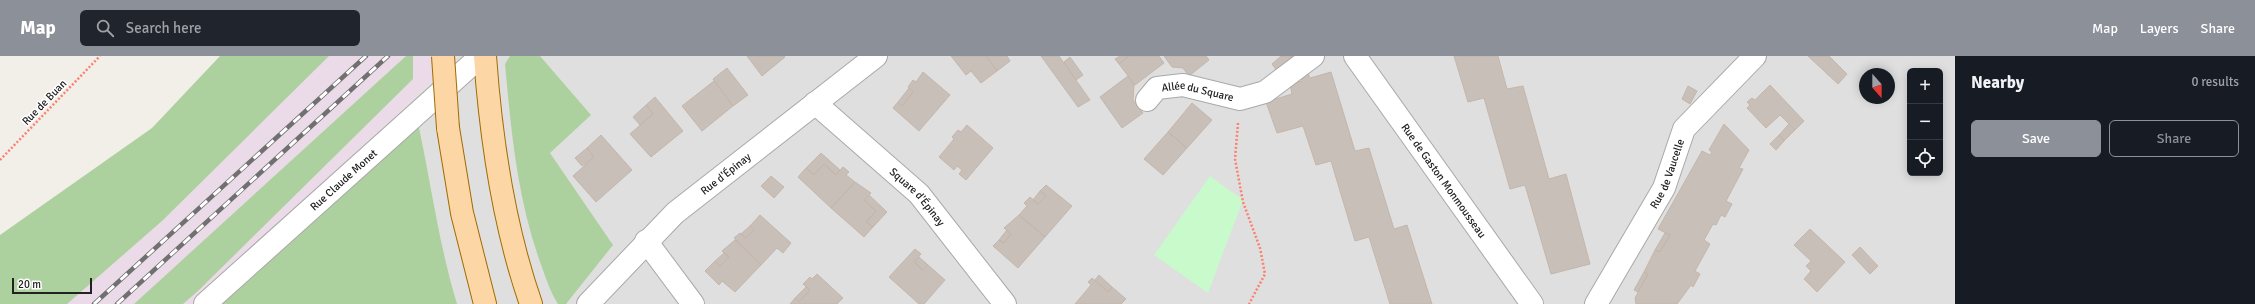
<!DOCTYPE html>
<html lang="en">
<head>
<meta charset="utf-8">
<style>
	body { margin:0; font-family:Signika,sans-serif; background:#20242c; color:#f1f3f6 }
	.controls { position:absolute; right:12px; top:12px; display:grid; overflow:hidden; border-radius:6px; box-shadow:0 2px 10px #0003 }
	.controls button { width:36px; height:36px; display:grid; place-items:center; padding:0; border:0; border-bottom:1px solid #363941; background:#171b24; color:#f1f3f6; font:20px sans-serif }
	.compass { position:absolute; left:1859px; top:12px; width:36px; height:36px; border-radius:50%; background:#171b24; box-shadow:0 2px 10px #0003; rotate:159deg }
	.scale { position:absolute; left:12px; bottom:10px; width:80px; box-sizing:border-box; padding-left:4px; border:2px solid #222; border-top:0; font-size:11px; line-height:14px; white-space:nowrap; color:#222; -webkit-text-stroke:3px #fff; paint-order:stroke }
	.list { margin:0; padding:0; list-style:none }
	h2 { display:flex; justify-content:space-between; align-items:center; height:52px; margin:0; padding:0 16px; font-size:17px }
	h2 small { font-size:13px; font-weight:400; color:#9ea1a6 }
	.actions { display:flex; gap:8px; padding:12px 16px }
	.actions a { flex:1; padding:9px 0; border:1px solid #8c9099; border-radius:6px; text-align:center; font-size:14px; color:#8c9099 }
	.actions .main { background:#8c9099; color:#fff }
	.icon { flex:none; width:22px; height:22px; fill:none; stroke:currentColor; stroke-width:2; stroke-linecap:round; stroke-linejoin:round }
	.map { position:relative; flex:none; width:1955px; height:248px; overflow:hidden }
	header { display:flex; align-items:center; gap:24px; box-sizing:border-box; height:56px; padding:0 20px; background:#8c9099; color:#fff }
	header strong { font-size:19px }
	nav { display:flex; gap:22px; margin-inline-start:auto; font-size:14px }
	.search { width:280px; height:36px; background:#20242c; display:flex; align-items:center; gap:10px; box-sizing:border-box; padding:0 14px; border-radius:6px; color:#9ea1a6; font-size:15px }
	main { display:flex }
	aside { flex:1; background:#171b24 }
	.map>svg:first-child { display:block }
</style>
</head>
<body>
<header>
<strong>Map</strong>
<div class="search"><svg class="icon" aria-label="search" viewBox="0 0 24 24"><circle cx="10" cy="10" r="6"/><path d="M15 15l6 6"/></svg>Search here</div>
<nav><a>Map</a><a>Layers</a><a>Share</a></nav>
</header>
<main>
<div class="map">
<svg width="1955" height="248" viewBox="0 0 1955 248">
	<rect width="100%" height="100%" fill="#f2efe9"/>
	<path fill="#e0dfdf" fill-rule="evenodd" d="M458,0H1955V248H200ZM1910,15H1940V117H1910ZM1865,18H1889V42H1865Z"/>
	<path fill="#ebdbe8" d="M320,0H458L200,248H40Z"/>
	<path fill="#add19e" d="M220,0H329L162,165L67,248H0V179L152,72Z
		M406,0H413V23L198,235L183,248H134Z
		M510,0H540L591,59L550,97L613,189L566,248H558C549,234 545,219 539,203C517,140 511,74 505,8Z
		M418,67C431,127 439,189 457,248H220Z"/>
	<path fill="#c8facc" d="M1210,120L1243,144L1208,237L1154,199Z"/>
	<path fill="#c7bfb8" stroke="#c4b6ab" d="M747,0H784L785,1L762,20Z
		M951,0H986L997,15L981,27L971,15L966,19Z
		M986,0H1007L1010,5L997,15Z
		M1041,0H1059L1090,44L1078,51Z
		M1120,0H1129L1119,8L1115,3Z
		M1129,0H1159L1164,7L1135,29L1119,8Z
		M1164,0H1206L1209,4L1189,20L1183,12L1172,11Z
		M1281,0H1300L1279,18L1272,8Z
		M1454,0H1498L1507,33L1523,30L1549,123L1566,118L1590,208L1551,218L1525,129L1510,133L1484,42L1468,46Z
		M1808,0H1829L1847,18L1838,28Z
		M1070,1L1083,19L1076,24L1064,6Z
		M727,12L748,39L733,50L713,23Z
		M923,16L950,39L919,75L893,52L898,46L902,50L913,36L908,31L913,24L916,26Z
		M1331,16L1355,95L1369,92L1394,173L1407,169L1432,248H1390L1369,181L1355,185L1331,105L1316,109L1303,70L1277,77L1266,46L1292,38L1290,28L1302,25L1301,20L1308,17L1310,22Z
		M1128,20L1134,29L1133,44L1143,57L1122,72L1100,41Z
		M714,25L733,50L702,75L682,50Z
		M1770,29L1804,65L1795,74L1780,59L1766,72L1747,52L1750,49L1747,46L1752,42L1755,44Z
		M1688,30L1697,35L1690,48L1682,43Z
		M909,32L913,36L902,50L898,46Z
		M655,41L683,75L651,101L630,78L653,58L646,49Z
		M1192,47L1212,64L1187,92L1168,76Z
		M646,49L653,58L640,69L633,61Z
		M1724,68L1749,94L1739,112L1743,113L1726,145L1732,148L1725,161L1721,159L1716,169L1713,168L1704,184L1710,188L1695,215L1700,218L1693,231L1691,229L1677,248H1636L1635,242L1648,218L1644,216L1655,194L1660,196L1670,179L1658,173L1702,95L1710,99L1712,96L1709,94Z
		M1789,68L1795,74L1784,85L1779,79Z
		M967,69L993,92L966,124L959,118L962,114L957,110L954,114L939,101L954,83L952,81L958,74L961,76Z
		M1168,76L1187,92L1163,119L1144,103Z
		M601,79L632,114L596,146L573,120L594,101L587,92Z
		M1779,79L1784,85L1776,94L1770,88Z
		M587,92L594,101L582,110L575,102Z
		M821,97L840,114L836,119L824,108L814,119L806,112Z
		M824,108L836,119L843,111L849,116L846,119L855,126L831,152L798,121L806,112L814,119Z
		M771,120L784,131L774,142L761,130Z
		M855,126L871,137L864,144L876,155L866,166L873,171L864,181L831,152Z
		M1046,129L1072,150L1045,181L1019,159L1027,150L1024,147L1030,141L1038,148L1046,140L1040,135Z
		M1040,135L1046,140L1038,148L1033,144Z
		M869,139L887,156L873,171L866,166L876,155L864,144Z
		M760,159L791,187L783,197L777,192L761,209L734,182L740,177L746,182L754,174L750,170Z
		M1019,159L1045,181L1018,212L993,190L999,184L1004,187L1011,178L1004,172Z
		M750,170L754,174L746,182L741,178Z
		M1810,173L1845,206L1817,236L1804,223L1811,215L1806,210L1811,205L1794,189Z
		M1007,174L1011,178L1004,187L999,184Z
		M1665,177L1670,179L1660,196L1655,194Z
		M735,184L761,209L735,236L722,225L719,229L705,215L715,205L720,210L729,201L722,195Z
		M1860,191L1878,210L1870,218L1852,199Z
		M915,193L921,198L914,206L923,214L928,209L945,224L924,248H919L889,221Z
		M724,197L729,201L720,210L715,205Z
		M919,201L928,209L923,214L914,206Z
		M1644,216L1648,218L1638,236L1634,234Z
		M817,218L843,242L837,248H790L795,242L799,246L810,234L803,228L810,221L812,223Z
		M1099,219L1112,231L1108,236L1095,224Z
		M1092,222L1108,236L1112,231L1126,243L1121,248H1075L1091,229L1088,226Z
		M806,231L810,234L799,246L795,242Z"/>
	<g fill="none" stroke-linecap="round" stroke-linejoin="round">
		<defs>
			<g id="minor">
				<path id="s1" d="M1355,0L1532,248"/>
				<path id="s2" d="M1147,44L1157,32L1183,29L1240,43L1265,36L1313,0"/>
				<path id="s3" d="M815,47L919,138L1005,248"/>
				<path d="M646,185L693,248"/>
				<path id="s4" d="M205,248L481,0"/>
				<path id="s5" d="M588,248L675,157L876,0"/>
				<path id="s6" d="M1596,248L1664,132L1684,73L1755,0"/>
			</g>
			<path id="major" d="M485,0C491,84 503,168 531,248
				M448,72L462,157L485,248"/>
		</defs>
		<use href="#minor" stroke="#a9a9a9" stroke-width="24"/>
		<use href="#major" stroke="#a06b00" stroke-width="24"/>
		<path stroke="#fa8072" stroke-width="2.5" stroke-dasharray="2 2" stroke-linecap="butt" d="M1238,67L1235,103L1243,146L1260,192L1265,218L1249,248
			M0,104L100,0"/>
		<use href="#minor" stroke="#fff" stroke-width="22"/>
		<use href="#major" stroke="#fcd6a4" stroke-width="22"/>
		<defs>
			<path id="rail" d="M94,248L366,0
				M117,248L388,0"/>
		</defs>
		<use href="#rail" stroke="#707070" stroke-width="4.5"/>
		<use href="#rail" stroke="#fff" stroke-width="3" stroke-dasharray="9" stroke-linecap="butt"/>
		<defs>
			<path id="major-bridge" d="M443,0L448,72"/>
		</defs>
		<use href="#major-bridge" stroke="#a06b00" stroke-width="24" stroke-linecap="butt"/>
		<use href="#major-bridge" stroke="#fcd6a4" stroke-width="22"/>
	</g>
	<g text-anchor="middle" stroke-width="3" stroke-linejoin="round" paint-order="stroke">
		<g font-size="11" fill="#222" stroke="#fff">
			<text dy="4" stroke="none"><textPath href="#s2" startOffset="57">Allée du Square</textPath></text>
			<text transform="translate(44 46) rotate(-46)" y="4">Rue de Buan</text>
			<text dy="4" stroke="none"><textPath href="#s5" startOffset="190">Rue d'Épinay</textPath></text>
			<text dy="4" stroke="none"><textPath href="#s6" startOffset="149">Rue de Vaucelle</textPath></text>
			<text dy="4" stroke="none"><textPath href="#s4" startOffset="186">Rue Claude Monet</textPath></text>
			<text dy="4" stroke="none"><textPath href="#s1" startOffset="153">Rue de Gaston Monmousseau</textPath></text>
			<text dy="4" stroke="none"><textPath href="#s3" startOffset="139">Square d'Épinay</textPath></text>
		</g>
	</g>
</svg>
<div class="controls">
<button>+</button>
<button>−</button>
<button><svg class="icon" aria-label="locate" viewBox="0 0 24 24"><circle cx="12" cy="12" r="6"/><path d="M12 2v4M12 18v4M2 12h4M18 12h4"/></svg></button>
</div>
<svg class="compass" viewBox="-18 -18 36 36"><path d="M0-13l5 13h-10z" fill="#e53935"/><path d="M0 13l5-13h-10z" fill="#9ea1a6"/></svg>
<div class="scale">20 m</div>
</div>
<aside>
<h2>Nearby<small>0 results</small></h2>
<ul class="list">
</ul>
<div class="actions"><a class="main">Save</a><a>Share</a></div>
</aside>
</main>
</body>
</html>
